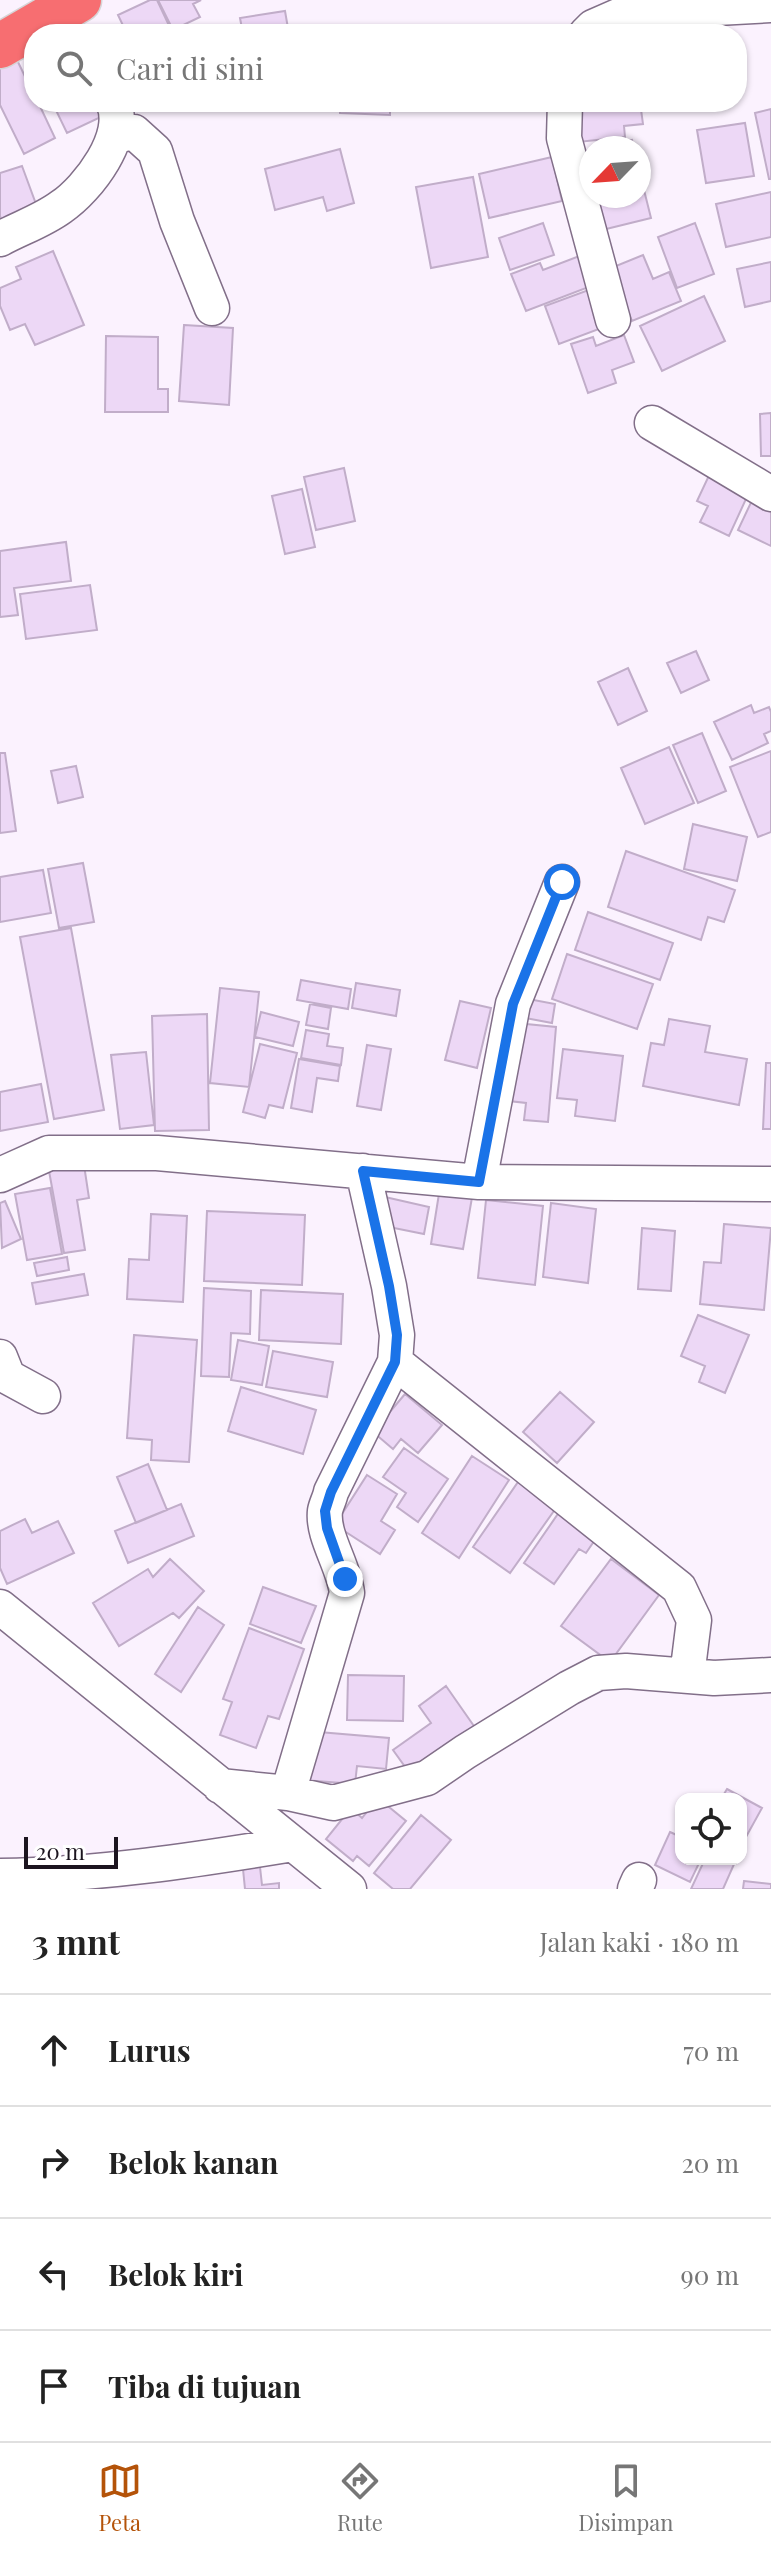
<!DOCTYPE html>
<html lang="id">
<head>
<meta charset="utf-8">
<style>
	body { margin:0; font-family:"Playfair Display",serif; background:#f2f2f2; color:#222 }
	.controls { position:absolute; right:24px; bottom:24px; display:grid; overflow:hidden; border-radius:16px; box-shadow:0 2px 6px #0004 }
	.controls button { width:72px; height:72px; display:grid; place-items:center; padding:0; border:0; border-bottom:2px solid #e0e0e0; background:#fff; color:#222; font:40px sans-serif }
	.compass { position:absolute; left:579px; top:136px; width:72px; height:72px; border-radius:50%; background:#fff; box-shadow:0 2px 6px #0004; rotate:245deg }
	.scale { position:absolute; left:24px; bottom:20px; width:94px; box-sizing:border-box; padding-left:8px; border:4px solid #1c151f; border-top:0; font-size:22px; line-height:28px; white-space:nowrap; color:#1c151f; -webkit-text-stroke:6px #fff; paint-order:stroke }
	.stop { position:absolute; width:24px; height:24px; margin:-18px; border:6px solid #1a73e8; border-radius:50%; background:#fff }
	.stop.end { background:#1a73e8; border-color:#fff; box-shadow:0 2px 8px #0008 }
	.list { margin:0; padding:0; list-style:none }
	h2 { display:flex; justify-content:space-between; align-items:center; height:104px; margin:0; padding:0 32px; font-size:34px }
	h2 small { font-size:26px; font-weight:400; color:#767676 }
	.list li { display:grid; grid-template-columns:52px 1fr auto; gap:24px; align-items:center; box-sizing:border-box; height:112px; padding:0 32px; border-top:2px solid #e0e0e0 }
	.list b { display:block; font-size:30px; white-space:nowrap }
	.list em { font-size:26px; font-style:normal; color:#767676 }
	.icon { flex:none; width:44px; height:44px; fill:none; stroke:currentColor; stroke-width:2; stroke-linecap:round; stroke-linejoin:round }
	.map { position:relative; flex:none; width:771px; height:1889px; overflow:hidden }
	.search { position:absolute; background:#fff; box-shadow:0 2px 6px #0004; left:24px; right:24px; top:24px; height:88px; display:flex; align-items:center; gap:20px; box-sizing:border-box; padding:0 28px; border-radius:32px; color:#767676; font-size:30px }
	.sheet { height:552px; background:#fff }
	nav { display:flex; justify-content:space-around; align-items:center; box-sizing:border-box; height:112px; border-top:2px solid #e0e0e0; background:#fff; font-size:22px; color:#767676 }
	nav a { display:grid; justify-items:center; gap:4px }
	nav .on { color:#b45309 }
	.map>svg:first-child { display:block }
</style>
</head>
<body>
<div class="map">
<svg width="771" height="1889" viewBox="0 0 771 1889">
	<rect width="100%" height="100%" fill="#fbf2fe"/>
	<path fill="#edd8f6" stroke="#c1adc9" stroke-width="2" d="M150,0H157L173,34H127L118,15Z
		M158,0H201L193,4L200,17L173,30Z
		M285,11L289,34H243L240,18Z
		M17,60L34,95V102H38L55,138L24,154L0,105V68Z
		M52,102H99L105,115L67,133Z
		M340,102H390V115L340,113Z
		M573,102H640L643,124L624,126L625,137L578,142Z
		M771,109V179H769L755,113Z
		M745,123L754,176L706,183L697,130Z
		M632,140L634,148H599Z
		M340,149L354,203L327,211L323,197L275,210L265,169Z
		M591,150V196H639V170L651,218L598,231L578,153Z
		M552,157L562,201L489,218L479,174Z
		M22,166L40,215L4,227L0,216V173Z
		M473,177L488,257L431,268L416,187Z
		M771,192V237L726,247L716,204Z
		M543,223L554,255L510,270L499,238Z
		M695,223L714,274L677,288L658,237Z
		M53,251L84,325L35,345L25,324L10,330L0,306V288L21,279L16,267Z
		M582,255L594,285L526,311L511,274L540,263L543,270Z
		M643,255L653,279L669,272L681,301L632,321L611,268Z
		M771,262V301L745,307L737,269Z
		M594,288L603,312L594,316L599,329L559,344L545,306Z
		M704,296L725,341L662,371L640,326Z
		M184,325L233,328L229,405L179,401Z
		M624,335L634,362L612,370L616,383L588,393L571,344L593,337L596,346Z
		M106,336L158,337V389H168V412H105Z
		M771,413V456H761L760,414Z
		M344,468L355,521L316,530L304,477Z
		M712,469L751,488L729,536L700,522L708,506L697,501Z
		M302,489L315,547L285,554L272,496Z
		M755,494L771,502V546L738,530Z
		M66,542L71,581L14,588L18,615L0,617V551Z
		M90,585L97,630L26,639L20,594Z
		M696,651L709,680L681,693L667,663Z
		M628,668L647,711L618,725L598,682Z
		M751,705L754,713L769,707L771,712V731L764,734L768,743L732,760L714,722Z
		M702,733L726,791L698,803L673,745Z
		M669,747L694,803L645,824L621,768Z
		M771,751V832L758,837L730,767Z
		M0,753H5L16,831L0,833Z
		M76,766L83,797L58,803L51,771Z
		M693,824L747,837L737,881L684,869Z
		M626,851L735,890L724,922L708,917L701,940L608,907Z
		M83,863L94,922L59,928L48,869Z
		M43,870L51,913L0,922V877Z
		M588,912L673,943L660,980L575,950Z
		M71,928L104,1110L54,1119L20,937Z
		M567,954L653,984L637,1029L552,999Z
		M301,980L351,989L348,1009L297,1000Z
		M356,983L400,990L396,1016L352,1008Z
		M220,988L259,992L249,1087L210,1083Z
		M523,998L555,1004L552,1023L520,1017Z
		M460,1001L491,1008L477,1068L445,1060Z
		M310,1004L331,1008L328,1029L306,1025Z
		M261,1012L299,1022L293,1046L255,1037Z
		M207,1014L209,1130L155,1131L152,1016Z
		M669,1019L710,1026L705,1052L747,1059L739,1105L643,1086L651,1043L664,1045Z
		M516,1023L556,1027L548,1122L524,1120L526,1103L509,1101Z
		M306,1030L329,1034L327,1046L343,1048L341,1065L301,1058Z
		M260,1044L297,1053L283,1108L269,1105L265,1118L243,1112Z
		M367,1045L391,1049L381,1110L357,1106Z
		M563,1049L623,1056L615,1121L575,1116L577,1100L557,1098Z
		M146,1052L154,1125L120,1129L111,1055Z
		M299,1059L340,1066L338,1081L317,1078L312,1112L291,1108Z
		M766,1063H771V1129H763Z
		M41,1084L48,1122L0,1131V1092Z
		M84,1165L89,1198L77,1200L85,1250L64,1253L49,1171Z
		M441,1181L474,1186L463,1249L431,1244Z
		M50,1188L62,1254L27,1260L15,1194Z
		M385,1197L429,1207L424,1234L379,1225Z
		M486,1200L543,1206L535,1285L478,1278Z
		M5,1201L21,1239L2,1248L0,1203Z
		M551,1203L596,1209L588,1283L543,1277Z
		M207,1211L305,1215L302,1285L204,1281Z
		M151,1214L187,1216L183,1302L127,1299L129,1259L149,1260Z
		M724,1224L771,1228L764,1310L700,1304L704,1262L721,1263Z
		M642,1228L675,1231L671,1291L638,1289Z
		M67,1257L69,1270L37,1276L34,1263Z
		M84,1274L88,1295L36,1304L32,1283Z
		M204,1288L251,1291L250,1334L231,1333L229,1377L201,1376Z
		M261,1290L343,1294L341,1344L259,1340Z
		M698,1315L749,1335L725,1393L699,1382L705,1366L681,1356Z
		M134,1335L197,1340L189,1462L151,1460L152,1440L127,1438Z
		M238,1340L269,1346L262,1385L231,1380Z
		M273,1351L333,1362L327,1397L266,1387Z
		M241,1387L316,1410L303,1454L228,1431Z
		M560,1392L594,1422L557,1463L523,1432Z
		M405,1394L442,1425L418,1453L401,1439L393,1449L373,1432Z
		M404,1448L448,1479L418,1522L397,1507L406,1493L383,1477Z
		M472,1456L509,1480L459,1558L422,1533Z
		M148,1464L167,1510L136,1523L117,1477Z
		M367,1475L397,1494L381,1521L395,1530L380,1554L335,1525Z
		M518,1482L556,1508L510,1573L473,1547Z
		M181,1504L194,1536L128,1563L115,1531Z
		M562,1508L599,1534L586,1553L579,1549L554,1584L524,1563Z
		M25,1519L32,1533L58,1521L74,1553L7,1584L0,1568V1531Z
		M170,1559L204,1591L179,1618L173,1613L119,1646L93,1603L148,1569L153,1577Z
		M611,1559L659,1595L610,1662L561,1626Z
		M263,1587L316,1606L301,1643L250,1624Z
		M198,1607L224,1625L181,1692L155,1674Z
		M249,1628L304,1649L279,1719L268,1716L256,1748L220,1735L232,1702L223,1699Z
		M348,1675L404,1676L403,1721L347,1720Z
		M446,1686L476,1729L411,1775L393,1750L431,1723L419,1706Z
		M307,1731L389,1738L386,1769L357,1766L355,1784L303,1780Z
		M727,1789L762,1808L741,1846V1799H721Z
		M378,1798L406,1821L369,1866L357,1856L353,1861L326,1839L351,1808L362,1818Z
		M421,1815L451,1840L410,1889H393L374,1873Z
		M670,1832L681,1837V1859H701L690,1882L655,1865Z
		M705,1859H729L735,1862L723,1889H691Z
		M260,1867L262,1885L279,1883V1889H245L243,1869Z
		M744,1881L771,1884V1889H743Z"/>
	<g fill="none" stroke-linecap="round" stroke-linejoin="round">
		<defs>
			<path id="minor" d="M586,34L593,27L625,13L771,5
				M565,102L564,138L613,320
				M116,136L134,132L155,151L177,221L212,308
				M0,239C20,228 42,221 61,207C88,189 129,135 113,102
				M652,423L771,494
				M0,1175L49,1153H157L479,1182L771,1184
				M479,1182L513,1004L562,882
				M0,1357L8,1377L43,1396
				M395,1362L679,1588L694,1620L687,1676
				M0,1607L349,1889
				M220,1786L288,1793L333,1803L427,1778L465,1752L569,1688L598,1673L626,1671L714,1678L771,1675
				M288,1793L347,1593C344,1566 322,1536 325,1511C326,1505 330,1498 331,1492L395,1362L397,1335L389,1286L363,1171
				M0,1876C98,1875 196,1860 293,1844
				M635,1889L639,1880"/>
			<path id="highway" d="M0,46L79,0"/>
		</defs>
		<use href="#minor" stroke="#826f89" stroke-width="37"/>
		<use href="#highway" stroke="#d6d5d7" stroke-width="47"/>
		<use href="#minor" stroke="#fff" stroke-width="34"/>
		<use href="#highway" stroke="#f76e71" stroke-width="44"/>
	</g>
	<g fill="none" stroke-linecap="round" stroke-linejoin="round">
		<path stroke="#1a73e8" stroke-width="10" d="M345,1579L327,1528L325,1511L331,1492L395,1362L397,1335L389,1286L363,1171L479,1182L513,1004L562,882"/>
	</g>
</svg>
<div class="controls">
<button><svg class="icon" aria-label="locate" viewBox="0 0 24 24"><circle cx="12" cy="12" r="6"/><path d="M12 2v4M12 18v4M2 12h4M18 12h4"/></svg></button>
</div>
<svg class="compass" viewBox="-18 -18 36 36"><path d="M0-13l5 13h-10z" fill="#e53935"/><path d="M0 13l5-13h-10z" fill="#767676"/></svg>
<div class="scale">20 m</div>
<div class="stop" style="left:562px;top:882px"></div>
<div class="stop end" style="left:345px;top:1579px"></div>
<div class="search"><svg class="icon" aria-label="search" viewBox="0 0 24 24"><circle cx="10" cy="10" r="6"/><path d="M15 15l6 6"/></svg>Cari di sini</div>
</div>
<section class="sheet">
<h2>3 mnt<small>Jalan kaki · 180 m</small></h2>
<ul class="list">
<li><svg class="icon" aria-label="ahead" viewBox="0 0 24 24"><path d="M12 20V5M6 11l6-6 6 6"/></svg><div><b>Lurus</b></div><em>70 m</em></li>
<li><svg class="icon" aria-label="right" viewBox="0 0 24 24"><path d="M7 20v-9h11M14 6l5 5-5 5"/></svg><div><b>Belok kanan</b></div><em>20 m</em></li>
<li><svg class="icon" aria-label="left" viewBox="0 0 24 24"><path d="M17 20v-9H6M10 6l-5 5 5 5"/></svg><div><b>Belok kiri</b></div><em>90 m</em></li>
<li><svg class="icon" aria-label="arrive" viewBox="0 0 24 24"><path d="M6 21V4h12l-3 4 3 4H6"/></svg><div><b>Tiba di tujuan</b></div></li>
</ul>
</section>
<nav>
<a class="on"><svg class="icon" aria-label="map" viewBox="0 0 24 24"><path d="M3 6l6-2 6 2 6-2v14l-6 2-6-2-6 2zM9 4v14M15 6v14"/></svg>Peta</a>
<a><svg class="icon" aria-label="directions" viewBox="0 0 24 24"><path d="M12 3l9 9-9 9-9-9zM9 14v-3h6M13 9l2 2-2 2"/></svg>Rute</a>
<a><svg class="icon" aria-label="saved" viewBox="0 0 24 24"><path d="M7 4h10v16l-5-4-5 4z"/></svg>Disimpan</a>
</nav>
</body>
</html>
